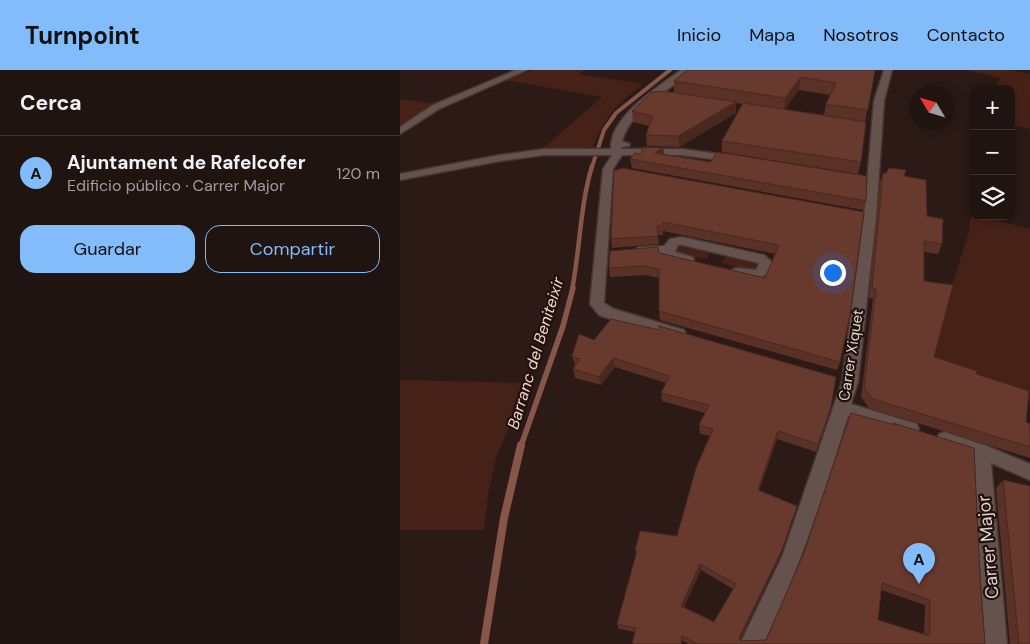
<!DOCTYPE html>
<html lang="es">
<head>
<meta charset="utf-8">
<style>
	body { margin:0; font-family:"DM Sans",sans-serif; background:#2d211e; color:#f1f3f6 }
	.controls { position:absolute; right:15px; top:15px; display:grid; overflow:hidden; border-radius:10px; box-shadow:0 2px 12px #0003 }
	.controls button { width:45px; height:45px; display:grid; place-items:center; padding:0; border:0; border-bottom:1px solid #3d3330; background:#201410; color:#f1f3f6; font:25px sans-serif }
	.compass { position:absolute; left:510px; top:15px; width:45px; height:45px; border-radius:50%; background:#201410; box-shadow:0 2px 12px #0003; rotate:308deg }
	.you { position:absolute; left:432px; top:202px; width:18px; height:18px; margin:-12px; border:4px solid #fff; border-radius:50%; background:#1a73e8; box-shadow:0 0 0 8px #1a73e833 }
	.badge { display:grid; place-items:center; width:32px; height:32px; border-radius:50%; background:#82bcfa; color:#111; font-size:16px; font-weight:700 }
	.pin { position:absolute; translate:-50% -41px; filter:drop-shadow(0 1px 2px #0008) }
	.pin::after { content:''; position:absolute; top:26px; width:18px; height:15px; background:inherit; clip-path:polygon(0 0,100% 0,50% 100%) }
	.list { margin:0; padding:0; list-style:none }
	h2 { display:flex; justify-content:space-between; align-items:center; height:65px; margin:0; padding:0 20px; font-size:21px }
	h2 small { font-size:16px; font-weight:400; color:#a29e9f }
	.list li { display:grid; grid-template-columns:32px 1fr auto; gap:15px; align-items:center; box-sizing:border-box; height:75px; padding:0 20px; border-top:1px solid #3d3330 }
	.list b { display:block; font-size:19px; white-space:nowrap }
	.list p { margin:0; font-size:16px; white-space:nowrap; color:#a29e9f }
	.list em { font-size:16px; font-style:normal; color:#a29e9f }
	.actions { display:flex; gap:10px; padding:15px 20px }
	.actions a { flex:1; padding:11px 0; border:1px solid #82bcfa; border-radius:15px; text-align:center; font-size:18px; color:#82bcfa }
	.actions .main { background:#82bcfa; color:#111 }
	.icon { flex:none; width:28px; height:28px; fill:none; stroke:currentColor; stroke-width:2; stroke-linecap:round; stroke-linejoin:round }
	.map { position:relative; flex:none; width:630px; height:574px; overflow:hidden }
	header { display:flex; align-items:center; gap:30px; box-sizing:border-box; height:70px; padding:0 25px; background:#82bcfa; color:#111 }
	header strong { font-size:24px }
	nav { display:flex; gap:28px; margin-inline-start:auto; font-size:18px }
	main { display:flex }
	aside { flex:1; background:#201410 }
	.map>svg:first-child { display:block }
</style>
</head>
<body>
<header>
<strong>Turnpoint</strong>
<nav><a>Inicio</a><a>Mapa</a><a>Nosotros</a><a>Contacto</a></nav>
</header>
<main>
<aside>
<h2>Cerca<small></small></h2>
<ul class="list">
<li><span class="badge">A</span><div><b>Ajuntament de Rafelcofer</b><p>Edificio público · Carrer Major</p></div><em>120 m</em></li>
</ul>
<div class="actions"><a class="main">Guardar</a><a>Compartir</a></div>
</aside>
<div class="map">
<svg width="630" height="574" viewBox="0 0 630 574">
	<rect width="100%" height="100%" fill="#2b1a16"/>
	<path fill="#462118" d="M133,0H184L179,4L243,14C216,35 206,45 193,77L141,80L202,27L105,10Z
		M565,0H609L630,4V59L611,55V19H595L600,8Z
		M0,29L38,34L0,57Z
		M572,144L630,159V331L571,313L531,297L549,225L570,158L568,157Z
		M283,175L307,181L309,185L307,188L302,189L274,181L276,177Z
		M331,186L355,192L359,197L351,201L322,193L325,187Z
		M0,310L128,313L97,385L89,418L84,460H0Z"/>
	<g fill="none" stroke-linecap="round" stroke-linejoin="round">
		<path stroke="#885649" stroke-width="4" d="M192,97L204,60L216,43L270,0"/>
		<path stroke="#885649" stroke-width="4.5" d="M172,220C180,179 180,136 192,96"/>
		<path stroke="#885649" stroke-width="5.5" d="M121,376L163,256L173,218"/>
		<path stroke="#885649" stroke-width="8" d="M84,574L104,448L121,375"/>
		<defs>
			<path id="minor" d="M116,0H127L39,39L0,64V57L33,35Z
				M281,0H290C267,25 233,36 222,71L230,74L229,76L221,77L222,79H281L336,86L341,89L336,92L281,85H222L213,99L204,233L214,239L284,260L286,264L284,268L279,269L204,247L199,245L190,234L203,99L212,85H144L100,91L0,110V104L100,85L144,79H211C209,47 258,17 281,0Z
				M484,0H492L484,31L476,147L458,312L451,334L517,354L519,359L517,364L511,366L448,346C424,424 399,501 363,574H340L382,487L442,312L464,147L474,31Z
				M282,167L364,185L372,192C366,214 352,210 333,205L331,202L333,199L338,198L356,200L359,193L282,175H278L275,182L293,187L294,190L293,193L288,194L265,187L263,184L239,185L233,181L239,177L264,176L270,169Z
				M545,362L587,376L630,394V410L591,393L607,574H585L573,386L539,374L537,369L539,364Z"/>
		</defs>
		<use href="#minor" stroke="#443634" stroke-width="3"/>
		<use href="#minor" fill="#66524d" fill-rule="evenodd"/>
	</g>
	<path fill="#593127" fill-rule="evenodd" d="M475,0L465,52L461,92L458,104L322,82V71L343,34L336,33V43L279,77L247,76L246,65L249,56L233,52L232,41L274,22V11ZM399,20L430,25L426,34L424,45L384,39Z
		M263,78L264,84L466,131L463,140L232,98L230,89L241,84Z
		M214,101L464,142L440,292L437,300L260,250L259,241V208L245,205L210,207L209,198L259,183L365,208L375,184L263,161V165H258L259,174L212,178L211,169Z
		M483,103L504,106L542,174L538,184L524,182V211L534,287L576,304L626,352L630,354V388L469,338L461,327L473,228H469L480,112Z
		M194,270L429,346L416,382L377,369L359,420L397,436L380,486L340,570L341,571L366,570L493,353L574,378L580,507L585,574H289L283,571L219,559L217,554L236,484L235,480L277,466L310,366L300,364L299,355L305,343L262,331L261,323L266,313L215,297L201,315L175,308L173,299L175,295L172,286ZM301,500L333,519L314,552L284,537ZM481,520L525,535L524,565L478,550Z
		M603,410L630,574H610L596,418Z"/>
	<path fill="#492820" d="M401,7L399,20L384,40L385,28Z
		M336,32V43L279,77L278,66Z
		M263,78L264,87L255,83Z
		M213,288L215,297L201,315L199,307Z
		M378,361L377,369L357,427L358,420Z
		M397,436L380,486L338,573L339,568Z
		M300,494L301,500L282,542L281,536Z"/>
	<path fill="#68392d" stroke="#492820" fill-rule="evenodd" d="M287,0H475L468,40L426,34L436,13L401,7L385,28L274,11Z
		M263,21L336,32L278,66L246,65L253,46L232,41L252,22Z
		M343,33L466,52L461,92L322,71Z
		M243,77L263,78L255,83L311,92L317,82L467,106L466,131L230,89L235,83L241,84Z
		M222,98L464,142L450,245L440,292L259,241V199L244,196L209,198L210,181L258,177L259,183L365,208L379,175L263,152L262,156H257L258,166L211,169L214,101Z
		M489,98L506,100L504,106L526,110L527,146L543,149L542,174L524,171V211L553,215L534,287L577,301L576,304L629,321L626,352L630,354V377L473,329L464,318L476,219L472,218L483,103H486Z
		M211,249L259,260V256L436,307L431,337L418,374L378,361L358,420L397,436L382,480L339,568L341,571L366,570L403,485L451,343L495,355L493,353L574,378L580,507L585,574H298L282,566L281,574H232L236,558L217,554L237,481L235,480L240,461L277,466L296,398L313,359L299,355L309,335L261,323L270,306L213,288L199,307L173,299L180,289L172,286L179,264L194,270ZM300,494L336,514L314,552L281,536ZM482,513L530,530V566L478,550Z
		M603,410L630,416V574H619Z"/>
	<g text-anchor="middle" stroke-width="4.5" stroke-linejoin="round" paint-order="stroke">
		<g font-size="15" fill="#dfd2cf" stroke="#21110d">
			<text transform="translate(451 285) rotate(-81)" y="5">Carrer Xiquet</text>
		</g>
		<g font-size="16" font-style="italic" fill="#f6d5cb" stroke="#21110d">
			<text transform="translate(135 283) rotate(-73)" y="6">Barranc del Beniteixir</text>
		</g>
		<g font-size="18" fill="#dfd2cf" stroke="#21110d">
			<text transform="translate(588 477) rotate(-95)" y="6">Carrer Major</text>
		</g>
	</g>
</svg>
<div class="controls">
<button>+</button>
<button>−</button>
<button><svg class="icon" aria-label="layers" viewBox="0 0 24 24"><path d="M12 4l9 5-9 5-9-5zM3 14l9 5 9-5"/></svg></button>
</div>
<svg class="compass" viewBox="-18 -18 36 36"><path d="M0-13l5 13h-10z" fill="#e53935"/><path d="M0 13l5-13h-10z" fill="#a29e9f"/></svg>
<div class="you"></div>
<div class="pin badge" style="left:519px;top:514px">A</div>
</div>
</main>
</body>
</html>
